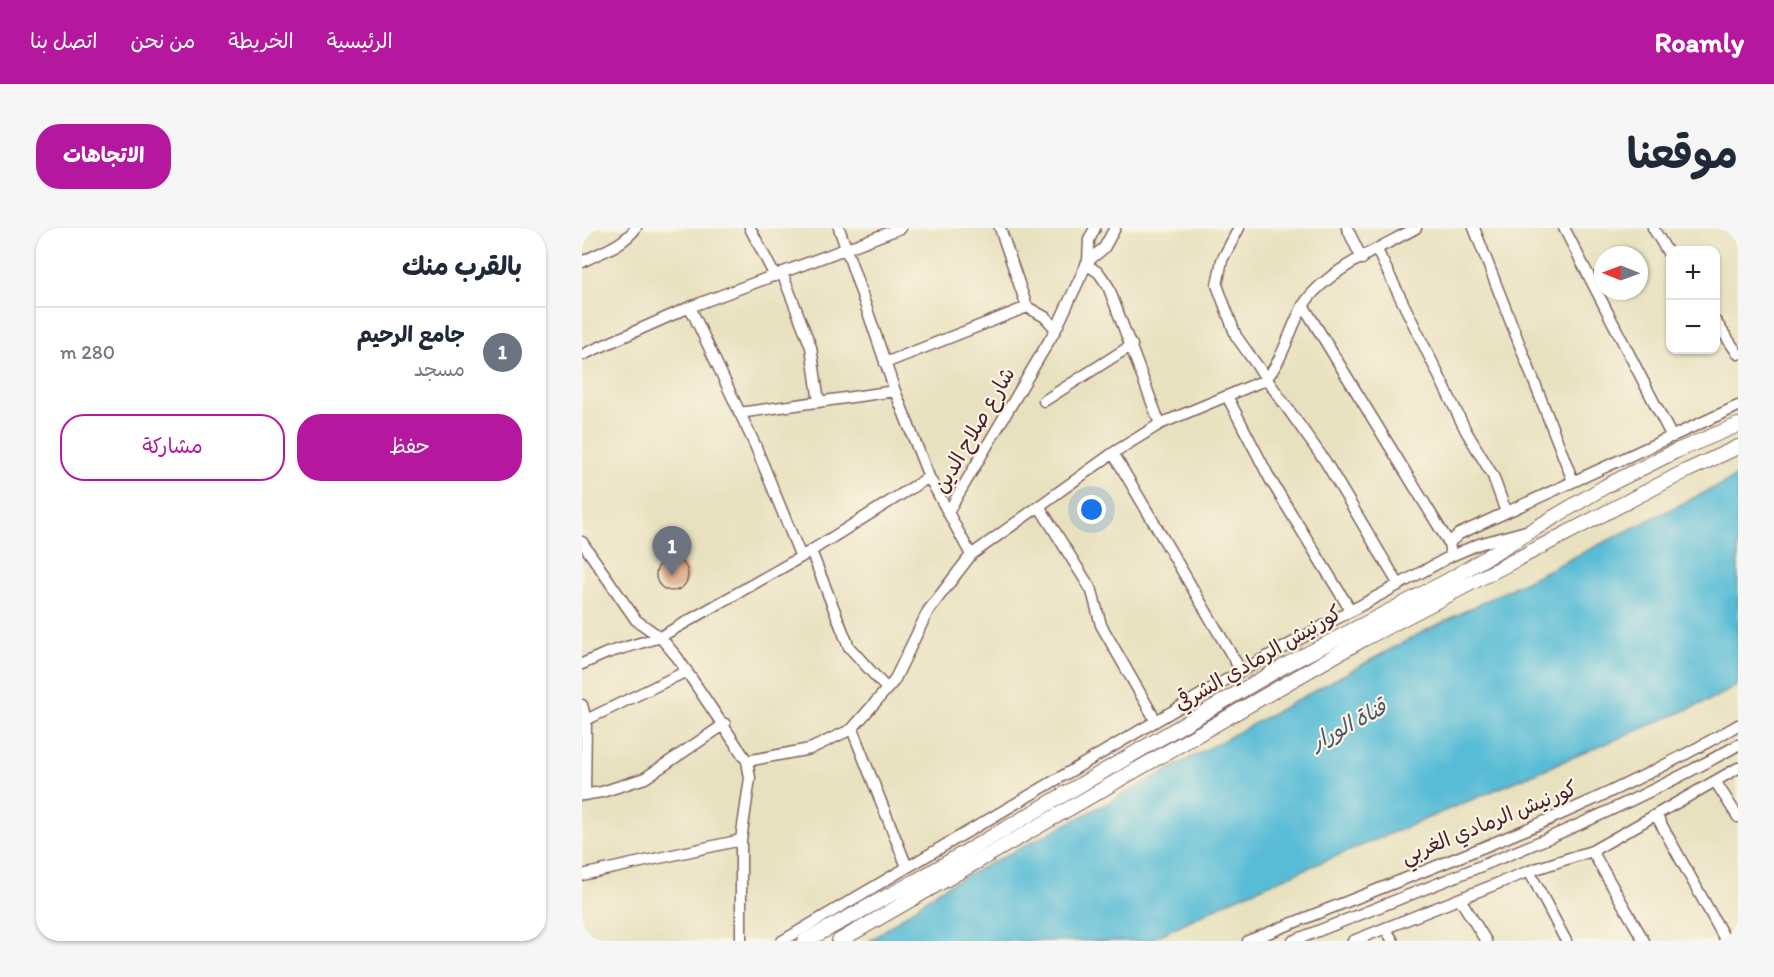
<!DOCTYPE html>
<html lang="ar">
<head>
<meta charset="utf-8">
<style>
	body { margin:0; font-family:Itim,"Playpen Sans Arabic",sans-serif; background:#f6f6f7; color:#1f2937; direction:rtl }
	.controls { position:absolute; right:18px; top:18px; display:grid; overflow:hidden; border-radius:12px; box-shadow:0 2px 4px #0004 }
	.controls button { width:54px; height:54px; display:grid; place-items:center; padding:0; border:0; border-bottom:2px solid #e0e1e3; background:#fff; color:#1f2937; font:30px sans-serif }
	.compass { position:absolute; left:1012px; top:18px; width:54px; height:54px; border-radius:50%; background:#fff; box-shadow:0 2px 4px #0004; rotate:271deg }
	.you { position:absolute; left:510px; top:282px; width:21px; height:21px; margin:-15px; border:4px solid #fff; border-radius:50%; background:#1a73e8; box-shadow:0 0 0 9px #1a73e833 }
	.badge { display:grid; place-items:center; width:39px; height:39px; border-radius:50%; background:#b5179e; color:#fff; font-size:20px; font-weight:700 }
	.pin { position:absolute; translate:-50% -50px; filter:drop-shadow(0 2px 3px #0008) }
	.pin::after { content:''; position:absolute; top:32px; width:21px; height:18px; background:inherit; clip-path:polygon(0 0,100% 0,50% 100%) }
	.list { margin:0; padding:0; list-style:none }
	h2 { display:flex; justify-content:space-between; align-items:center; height:78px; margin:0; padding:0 24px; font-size:26px }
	h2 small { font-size:20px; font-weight:400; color:#747a83 }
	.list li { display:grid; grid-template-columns:39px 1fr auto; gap:18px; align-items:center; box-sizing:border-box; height:90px; padding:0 24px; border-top:2px solid #e0e1e3 }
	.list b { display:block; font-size:22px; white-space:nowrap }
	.list p { margin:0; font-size:20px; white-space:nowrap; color:#747a83 }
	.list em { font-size:20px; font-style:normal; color:#747a83 }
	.actions { display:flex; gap:12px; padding:18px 24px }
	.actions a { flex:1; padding:14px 0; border:2px solid #b5179e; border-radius:24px; text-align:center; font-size:21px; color:#b5179e }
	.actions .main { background:#b5179e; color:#fff }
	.map { position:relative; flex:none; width:1156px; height:713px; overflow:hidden; direction:ltr; border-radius:24px }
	header { display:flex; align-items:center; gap:36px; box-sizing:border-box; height:84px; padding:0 30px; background:#b5179e; color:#fff }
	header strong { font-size:28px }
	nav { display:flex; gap:33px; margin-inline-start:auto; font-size:21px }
	.intro { display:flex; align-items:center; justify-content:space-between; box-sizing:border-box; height:144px; padding:0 36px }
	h1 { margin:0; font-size:42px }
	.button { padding:15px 27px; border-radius:24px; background:#b5179e; color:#fff; font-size:21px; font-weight:700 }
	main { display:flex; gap:36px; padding:0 36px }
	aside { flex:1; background:#fff; border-radius:24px; box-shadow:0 2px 4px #0004 }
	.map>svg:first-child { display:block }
</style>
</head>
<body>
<header>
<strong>Roamly</strong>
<nav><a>الرئيسية</a><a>الخريطة</a><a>من نحن</a><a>اتصل بنا</a></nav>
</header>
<div class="intro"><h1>موقعنا</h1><a class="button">الاتجاهات</a></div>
<main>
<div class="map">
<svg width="1156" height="713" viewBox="0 0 1156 713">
	<rect width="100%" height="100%" fill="#fcf5e5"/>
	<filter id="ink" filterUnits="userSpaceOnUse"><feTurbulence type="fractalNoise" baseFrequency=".0167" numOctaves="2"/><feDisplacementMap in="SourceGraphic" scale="12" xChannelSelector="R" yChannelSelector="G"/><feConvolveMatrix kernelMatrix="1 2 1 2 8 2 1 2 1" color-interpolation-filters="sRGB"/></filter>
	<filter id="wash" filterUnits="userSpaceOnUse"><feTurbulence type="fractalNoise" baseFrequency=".008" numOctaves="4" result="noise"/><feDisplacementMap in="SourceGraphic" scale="24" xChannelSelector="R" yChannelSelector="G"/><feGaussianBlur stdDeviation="1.35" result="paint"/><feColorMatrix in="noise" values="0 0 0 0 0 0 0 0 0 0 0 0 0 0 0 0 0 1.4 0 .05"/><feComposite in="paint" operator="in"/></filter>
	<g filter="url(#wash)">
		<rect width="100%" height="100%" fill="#e8e1bf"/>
		<path fill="#58bcd6" stroke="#516e80" stroke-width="1.5" d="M1156,248V457L1133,470L647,673L566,713H288L359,661L533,571L835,407Z"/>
		<g id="blocks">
			<path fill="#daa986" d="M74 347a16 16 0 1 1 32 0a16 16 0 1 1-32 0Z"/>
		</g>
	</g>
	<g filter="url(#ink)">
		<use href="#blocks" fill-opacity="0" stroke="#81635f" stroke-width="1.5"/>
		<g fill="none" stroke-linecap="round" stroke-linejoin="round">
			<defs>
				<path id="minor" d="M168,0L193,48
					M257,0L313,163L347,249L389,327
					M418,0L445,79L463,89L474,101
					M657,0L640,32L635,57L654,108L743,233L817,357
					M765,0L780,31
					M892,0L991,253
					M982,0L1090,209
					M1071,0L1088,28
					M795,22L884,203L911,248L924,284
					M506,33L522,20L533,0
					M0,34C20,23 39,19 54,0
					M504,36L517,45L526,58L578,196
					M200,45L229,119L237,174
					M721,77L867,315
					M108,79L173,217L219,329
					M1134,94L1156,126
					M0,127L108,79L319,0
					M303,135L445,79
					M646,170L688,251L769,383
					M462,173L550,117
					M157,185L313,163
					M531,225L659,443
					M457,278L510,363L519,397L574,493
					M366,284L474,101L506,33L507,12L513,0
					M0,314L54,392L78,409L95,429L165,533L168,550L159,612V713
					M229,323L267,419L305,461
					M869,328L867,315L877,306L1156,178
					M0,436L25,425L78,409L219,329L347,249
					M0,477L4,492L3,567
					M4,492L105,443
					M270,501L325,639
					M165,533L228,521L270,501L312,453L346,383L389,327L531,225L578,196L683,152C702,131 707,102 721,78C741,44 800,19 834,0
					M1133,553L1156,589
					M0,567L20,564L63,550L143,496
					M1074,587L1144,713
					M1010,623L1062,713
					M947,643L984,713
					M0,647L159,612
					M878,671L904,713
					M803,700L811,713
					M200,713L659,443L869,328L897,316L944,303
					M666,713C831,646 1002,587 1156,497
					M711,713C861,653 1015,597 1156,517
					M771,713L947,643L1010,623L1156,540"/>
				<path id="major" d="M223,713L334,653L700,439L865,353L1024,258L1092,224L1156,197
					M257,713L780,412L1102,244L1156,219"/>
			</defs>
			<use href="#minor" stroke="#81635f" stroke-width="13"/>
			<use href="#major" stroke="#81635f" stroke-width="16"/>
			<use href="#minor" stroke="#fff" stroke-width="10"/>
			<use href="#major" stroke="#fff" stroke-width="14"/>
		</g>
	</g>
	<g text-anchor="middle" stroke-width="4.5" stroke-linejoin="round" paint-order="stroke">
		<g font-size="21" fill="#4a1f2b" stroke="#fcf5e5">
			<text transform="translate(392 202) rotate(-60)" y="7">شارع صلاح الدين</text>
			<text transform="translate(676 430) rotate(-30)" y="7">كورنيش الرمادي الشرقي</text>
			<text transform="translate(907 594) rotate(-22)" y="7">كورنيش الرمادي الغربي</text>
		</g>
		<g font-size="22" font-style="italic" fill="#4f5667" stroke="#fcf5e5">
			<text transform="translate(766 496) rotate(-28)" y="8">قناة الورار</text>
		</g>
	</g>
</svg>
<div class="controls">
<button>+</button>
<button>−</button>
</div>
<svg class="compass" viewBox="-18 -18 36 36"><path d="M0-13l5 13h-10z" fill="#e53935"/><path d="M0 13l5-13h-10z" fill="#747a83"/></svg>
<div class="you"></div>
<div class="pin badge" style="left:90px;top:348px;background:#6b7280">1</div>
</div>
<aside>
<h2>بالقرب منك<small></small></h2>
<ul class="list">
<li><span class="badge" style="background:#6b7280">1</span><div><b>جامع الرحيم</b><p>مسجد</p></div><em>280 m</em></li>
</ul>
<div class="actions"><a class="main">حفظ</a><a>مشاركة</a></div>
</aside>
</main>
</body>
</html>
